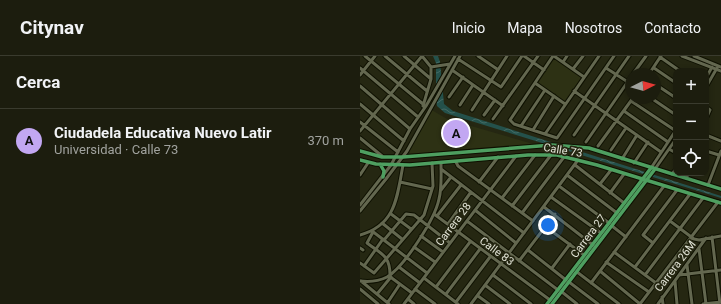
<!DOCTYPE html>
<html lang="es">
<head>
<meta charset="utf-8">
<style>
	body { margin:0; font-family:Roboto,sans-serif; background:#292a1c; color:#f1f3f6 }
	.controls { position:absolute; right:12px; top:12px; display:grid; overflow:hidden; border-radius:8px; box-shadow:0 2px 6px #0003 }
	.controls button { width:36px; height:36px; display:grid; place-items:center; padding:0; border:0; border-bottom:1px solid #3a3b2e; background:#1c1d0e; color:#f1f3f6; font:20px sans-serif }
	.compass { position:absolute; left:265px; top:12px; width:36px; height:36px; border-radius:50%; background:#1c1d0e; box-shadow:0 2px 6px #0003; rotate:84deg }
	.you { position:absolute; left:188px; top:169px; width:14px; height:14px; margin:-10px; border:3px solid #fff; border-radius:50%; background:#1a73e8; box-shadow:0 0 0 6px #1a73e833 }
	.badge { display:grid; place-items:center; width:26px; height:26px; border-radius:50%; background:#c2a7f2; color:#111; font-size:13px; font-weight:700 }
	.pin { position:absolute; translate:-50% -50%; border:2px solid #fff; box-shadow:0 1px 4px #0006 }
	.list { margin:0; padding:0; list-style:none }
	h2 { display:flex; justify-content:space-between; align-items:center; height:52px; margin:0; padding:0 16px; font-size:17px }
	h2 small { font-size:13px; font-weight:400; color:#a0a29e }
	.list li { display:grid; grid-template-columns:26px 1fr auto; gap:12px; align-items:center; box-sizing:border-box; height:64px; padding:0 16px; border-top:1px solid #3a3b2e }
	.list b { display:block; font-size:15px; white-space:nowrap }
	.list p { margin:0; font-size:13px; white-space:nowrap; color:#a0a29e }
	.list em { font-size:13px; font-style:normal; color:#a0a29e }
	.icon { flex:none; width:22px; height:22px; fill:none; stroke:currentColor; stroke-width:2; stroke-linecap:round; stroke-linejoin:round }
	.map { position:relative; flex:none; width:361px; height:248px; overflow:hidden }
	header { display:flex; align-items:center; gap:24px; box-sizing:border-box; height:56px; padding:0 20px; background:#1c1d0e; border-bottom:1px solid #3a3b2e }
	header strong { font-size:19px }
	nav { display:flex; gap:22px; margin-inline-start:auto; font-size:14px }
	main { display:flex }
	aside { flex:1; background:#1c1d0e }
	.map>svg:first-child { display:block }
</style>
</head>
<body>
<header>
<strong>Citynav</strong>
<nav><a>Inicio</a><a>Mapa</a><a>Nosotros</a><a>Contacto</a></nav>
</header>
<main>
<aside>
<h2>Cerca<small></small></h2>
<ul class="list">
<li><span class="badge">A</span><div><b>Ciudadela Educativa Nuevo Latir</b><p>Universidad · Calle 73</p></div><em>370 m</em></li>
</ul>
</aside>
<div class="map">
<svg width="361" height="248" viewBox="0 0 361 248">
	<defs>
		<pattern id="water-waves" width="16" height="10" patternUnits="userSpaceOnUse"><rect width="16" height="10" fill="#24514b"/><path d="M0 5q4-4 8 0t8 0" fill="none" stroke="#446a64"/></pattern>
	</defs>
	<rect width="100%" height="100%" fill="#252712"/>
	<path fill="#2d3114" d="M193,0L224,21L205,48L175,27Z
		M70,53L87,63L180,90L50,98L48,95Z"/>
	<path fill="url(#water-waves)" d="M73,0H78L80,6L84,48L93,55L361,140V142L85,57L77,50L76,44V7Z"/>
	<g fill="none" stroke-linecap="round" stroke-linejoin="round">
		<defs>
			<path id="minor" d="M5,0L63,48
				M25,0L67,35
				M44,0L71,23
				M62,0L71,11
				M118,0L137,13
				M164,0L184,14
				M193,0L150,64L154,68L197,82L254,0
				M194,0L224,21
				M322,0L361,15
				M334,0L361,11
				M300,1L320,15
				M98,3L141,31L162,0
				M203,6L207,0
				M71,11L90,8
				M0,12L58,61
				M246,12L271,28
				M294,12L316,27
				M213,13L223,0
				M92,14L143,50
				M273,18L286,0
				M289,18L301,0
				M0,19L15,0
				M346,22L352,11
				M175,27L205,48
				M295,28L316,42
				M0,30L50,73
				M346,31L357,12
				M214,35L301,96
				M89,41L103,21
				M291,42L316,59
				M271,45L316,75
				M0,48L44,85
				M100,49L113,29
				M63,50L71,23V11
				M346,51L350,54L346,63
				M112,54L147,0
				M264,55L308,86
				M124,59L135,44
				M133,63L178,0
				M0,66L38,96
				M161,70L185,34
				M173,74L194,40
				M0,75L62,0
				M185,78L239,0
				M214,79L269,0
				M346,79L361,85
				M0,82L22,100
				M226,86L271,21
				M238,90L273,42
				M309,93L316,97
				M251,94L266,72
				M346,95L359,99
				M262,103L277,79
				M96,106L98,110L173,165
				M274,107L288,86
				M215,109L264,147
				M291,112L316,74
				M81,113L164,177
				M295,113L316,83
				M312,118L316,113
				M0,119L8,107
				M207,119L257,157
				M326,122L329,117
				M40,126L72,133
				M119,126L138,101
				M240,128L251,114
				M348,129L361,95
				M199,130L249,167
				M81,134L91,121
				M250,137L264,118
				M191,141L241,177
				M142,142L175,99
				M0,149L31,109L50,73L66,50L95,0
				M152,150L191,99
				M184,151L233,189
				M115,154L156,187
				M0,155L26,123L47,95L100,0
				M162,157L204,101
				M31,158L51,173
				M74,158L190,244
				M77,160L101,129
				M107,165L198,234
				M310,165L334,183L339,184L361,180
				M22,167L42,183
				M88,168L111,136
				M252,170L266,181
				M186,171L224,199
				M12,175L67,217
				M13,176L7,187C21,198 30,199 30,219
				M0,179C36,169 37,141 43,109
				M61,180L83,196
				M352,181L360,248
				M24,184L46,158L54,159L90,187
				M293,187L283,179L317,134
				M54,191L75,206
				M0,192L3,194
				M339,193L346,248
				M168,194L206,224
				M254,196L296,227
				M159,205L195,158
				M246,206L289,236
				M0,207L14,217L64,159L73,130L72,107
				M327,209L332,248
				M4,210L23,183
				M39,211L60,227
				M275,211L330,138
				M192,212L210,188
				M240,215L280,248
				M217,216L259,248
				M133,219L171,248
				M285,219L343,142
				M319,219L361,214
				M29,220L52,237
				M64,222L98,248
				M0,225C8,226 19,225 27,221C44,211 75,163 79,143C82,132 81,118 81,107
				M1,225L29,248
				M315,225L317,248
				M209,226L238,248
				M231,227L304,130
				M125,229L150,248
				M76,231L110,186
				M0,233L18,248
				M55,233L75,248
				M202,236L217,248
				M17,238L31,221
				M86,238L120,193
				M118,240L129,248
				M302,241L303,248
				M48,243L54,248
				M28,246L40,228
				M96,246L130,201
				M44,248L156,100
				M111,248L218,104
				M280,248L358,146
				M298,248L346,182
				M343,248L361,246"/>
			<path id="major" d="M0,95L22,101H43L192,89L229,92L361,133
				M0,104L16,108L50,109L168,99H197L237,109L361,147
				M20,108L24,115L23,121
				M187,248L291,112
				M192,248L295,113"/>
		</defs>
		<use href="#minor" stroke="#0e1000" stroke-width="5"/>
		<use href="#major" stroke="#0e1000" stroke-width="5.5"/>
		<use href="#minor" stroke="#63674f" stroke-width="3"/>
		<use href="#major" stroke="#4e9f60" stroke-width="3.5"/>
	</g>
	<g text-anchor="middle" stroke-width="3.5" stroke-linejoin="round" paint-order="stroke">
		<g font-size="11" fill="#e2e4d7" stroke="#252712">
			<text transform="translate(203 94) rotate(9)" y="4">Calle 73</text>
			<text transform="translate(93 168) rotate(-53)" y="4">Carrera 28</text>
			<text transform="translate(228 180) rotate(-53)" y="4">Carrera 27</text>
			<text transform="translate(137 195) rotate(37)" y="4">Calle 83</text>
			<text transform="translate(315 210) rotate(-53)" y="4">Carrera 26M</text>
		</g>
	</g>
</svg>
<div class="controls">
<button>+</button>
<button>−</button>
<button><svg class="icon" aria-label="locate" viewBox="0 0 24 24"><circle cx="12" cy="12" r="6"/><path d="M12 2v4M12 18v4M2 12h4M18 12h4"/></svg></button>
</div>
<svg class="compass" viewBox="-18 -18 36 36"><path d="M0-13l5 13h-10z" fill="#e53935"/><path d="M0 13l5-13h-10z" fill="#a0a29e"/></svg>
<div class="you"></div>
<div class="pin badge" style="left:96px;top:77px">A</div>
</div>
</main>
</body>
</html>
